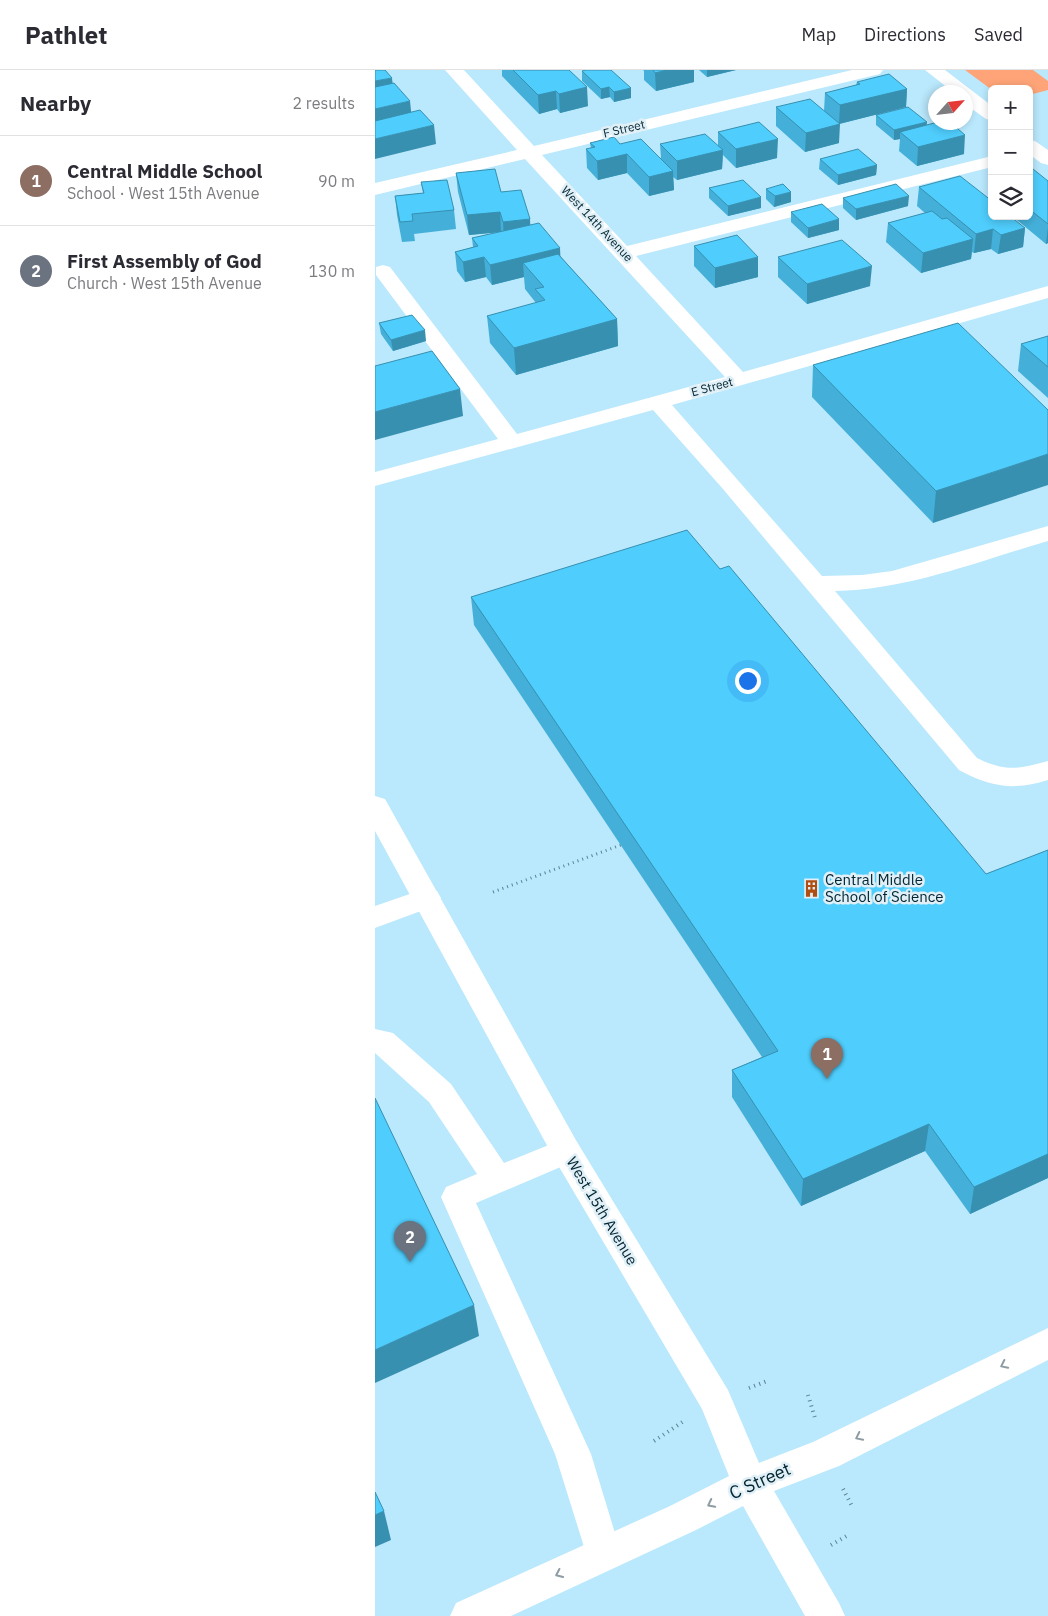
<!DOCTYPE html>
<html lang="en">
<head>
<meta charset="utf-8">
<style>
	body { margin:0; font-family:"IBM Plex Sans",sans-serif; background:#f2f2f3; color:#2b2b33 }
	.controls { position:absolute; right:15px; top:15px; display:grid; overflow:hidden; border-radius:8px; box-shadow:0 2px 8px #0003 }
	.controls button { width:45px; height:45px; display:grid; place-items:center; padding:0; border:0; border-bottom:1px solid #e1e1e2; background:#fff; color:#2b2b33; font:25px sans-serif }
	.compass { position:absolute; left:553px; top:15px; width:45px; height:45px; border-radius:50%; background:#fff; box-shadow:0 2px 8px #0003; rotate:63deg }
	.you { position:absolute; left:372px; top:610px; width:18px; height:18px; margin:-12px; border:4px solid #fff; border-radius:50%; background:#1a73e8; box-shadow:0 0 0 8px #1a73e833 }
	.badge { display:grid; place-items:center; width:32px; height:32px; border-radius:50%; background:#111827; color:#fff; font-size:16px; font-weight:700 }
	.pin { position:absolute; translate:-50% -41px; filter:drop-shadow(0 1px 2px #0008) }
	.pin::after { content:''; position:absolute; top:26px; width:18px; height:15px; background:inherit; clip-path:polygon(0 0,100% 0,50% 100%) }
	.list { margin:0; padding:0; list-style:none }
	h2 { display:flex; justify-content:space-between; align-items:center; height:65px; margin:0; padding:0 20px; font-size:21px }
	h2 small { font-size:16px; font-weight:400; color:#7c7c81 }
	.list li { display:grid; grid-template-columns:32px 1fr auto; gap:15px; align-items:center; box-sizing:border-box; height:90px; padding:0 20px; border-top:1px solid #e1e1e2 }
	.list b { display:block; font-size:19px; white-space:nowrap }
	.list p { margin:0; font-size:16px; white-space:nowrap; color:#7c7c81 }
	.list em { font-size:16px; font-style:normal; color:#7c7c81 }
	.icon { flex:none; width:28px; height:28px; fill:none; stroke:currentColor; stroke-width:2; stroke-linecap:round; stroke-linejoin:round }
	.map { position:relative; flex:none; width:673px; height:1546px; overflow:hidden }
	header { display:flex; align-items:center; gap:30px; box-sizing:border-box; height:70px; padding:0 25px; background:#fff; border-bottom:1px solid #e1e1e2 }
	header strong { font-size:24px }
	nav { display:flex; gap:28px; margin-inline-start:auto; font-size:18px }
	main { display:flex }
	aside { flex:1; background:#fff }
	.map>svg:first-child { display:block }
</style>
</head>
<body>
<header>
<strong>Pathlet</strong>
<nav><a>Map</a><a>Directions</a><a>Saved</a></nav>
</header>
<main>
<aside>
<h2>Nearby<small>2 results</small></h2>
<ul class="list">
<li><span class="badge" style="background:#8d6e63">1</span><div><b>Central Middle School</b><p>School · West 15th Avenue</p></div><em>90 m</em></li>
<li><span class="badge" style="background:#6b7280">2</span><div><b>First Assembly of God</b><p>Church · West 15th Avenue</p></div><em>130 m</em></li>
</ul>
</aside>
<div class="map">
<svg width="673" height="1546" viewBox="0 0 673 1546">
	<rect width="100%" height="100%" fill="#bae8fc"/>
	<path fill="#fea478" d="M590,0H658L673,11V20L654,25V19L617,20Z"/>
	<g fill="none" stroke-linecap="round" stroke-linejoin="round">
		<path stroke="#5b8494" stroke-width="3" stroke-dasharray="1 4" stroke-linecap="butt" d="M118,822L246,775"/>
		<path stroke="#5b8494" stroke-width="4" stroke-dasharray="1 4.5" stroke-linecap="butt" d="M374,1318L392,1311
			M433,1325L440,1348
			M279,1371L309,1351
			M468,1419L477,1436
			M456,1475L475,1464"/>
		<path fill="#fff" fill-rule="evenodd" d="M70,0H89L159,76L477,0H508L505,4L167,85L252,176L617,86V97L261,186L368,302L673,216V228L297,335L447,506L487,505L517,501L673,456V471C604,491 533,520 460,521L602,688C630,702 644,699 673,691V710C639,721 615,717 584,700L348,419L278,340L0,416V402L123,369L1,205V197L8,195L15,197L142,364L350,307L150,89L0,125V113L142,80Z
			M550,0H570L617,36V50L611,49L590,34V22H578Z
			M654,70L660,71L673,80V95L666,93L654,84Z
			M52,818L62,821L66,828L62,835L0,858V836Z
			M0,959L18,963L76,1014L129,1093L191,1068L202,1072L207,1081L202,1090L101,1133L216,1384L246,1483L241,1496L228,1501L215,1496L180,1384L66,1127L71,1117L102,1104L54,1032L0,983Z"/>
		<path fill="#fff" fill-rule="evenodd" d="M0,726L10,729L202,1072L353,1320L384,1393L438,1372L673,1258V1290L464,1396L399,1421L464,1533L470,1546H430L368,1436L321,1460L136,1546H75L81,1533L295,1436L354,1406L327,1339L180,1090L0,761Z"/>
	</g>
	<path fill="#44b0d9" d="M127,0H194L213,36L185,43L182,39L164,44L127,6Z
		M268,0H319V12L281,21L269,10V1Z
		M324,0H361L332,7Z
		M207,1L256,28L239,32L235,27L226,29L207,11Z
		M482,12L532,19L531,37L464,54V73L430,82L401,56V37L449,41L450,23L481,15Z
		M501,45L551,55L589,84L542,96L524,81L525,69L519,70L501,55Z
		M343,62L402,88L361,98L348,85L347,99L302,110L298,107L299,120L274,126L252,103L223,110L212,98L211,79L216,78L215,73L245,74L286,88L285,74L343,76Z
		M445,89L502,95L501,105L463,115L444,99Z
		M654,100L673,111V173L671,174L637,146H654Z
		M81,103L126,122L155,155L185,178V186L242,249L243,276L141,305L115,273L112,246L161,233L150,219L149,207L117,215L111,207L90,212L82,201L80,182L98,177L97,168L126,162L94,165L83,122Z
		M46,112L79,140L81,159L39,164L40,171L27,172L22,145L20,126L48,123Z
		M544,117L650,158L648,177L623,184L616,179L599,183L597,182L596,189L546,203L511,172L513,153L550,143L542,136Z
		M334,118L386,138L353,146L334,128Z
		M391,119L416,132L399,137L391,129Z
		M468,128L533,136L481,150L468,138Z
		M416,142L464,160L433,168L416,152Z
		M319,176L383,207L340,218L319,196Z
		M403,187L495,216L432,234L403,207Z
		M4,253L51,271L18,281L6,264Z
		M673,266V328L643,301L646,274Z
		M438,295L673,340L558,453L437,327Z
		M345,499L611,804L673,780V1108L595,1144L550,1081L426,1136L357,1027V1000L387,987L99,555L96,527Z"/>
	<path fill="#3790b0" d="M292,0H319V12L281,21L280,3Z
		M332,0H361L332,7Z
		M17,8L19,26L0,30V11Z
		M212,17L213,36L185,43L184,24Z
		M234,17L235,27L226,29V19Z
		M256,18V28L239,32V22Z
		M532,19L531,37L464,54L465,35Z
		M181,21L182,39L164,44L163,25Z
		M35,31L37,50L0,58V39Z
		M552,52L551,62H525V69L519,70V60Z
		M465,54L464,73L430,82L431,63Z
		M59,55L61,74L0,89V69Z
		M590,65L589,84L542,96L543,77Z
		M403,69L402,88L361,98V79Z
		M348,80L347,99L302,110V91Z
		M252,84V103L223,110L222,91Z
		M502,95L501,105L463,115V105Z
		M298,101L299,120L274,126V107Z
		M416,122V132L399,137L400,126Z
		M534,126L533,136L481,150V139Z
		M386,127V138L353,146V136Z
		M125,142L126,162L94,165L92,145Z
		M155,149L156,169L129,171L128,152Z
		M464,149V160L433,168V158Z
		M673,156V173L671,174Z
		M650,158L648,177L623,184L626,165Z
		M618,159L616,179L599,183L601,164Z
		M598,169L596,189L546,203L548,183Z
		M185,178L186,198L148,193L149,207L117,215L115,195Z
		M109,187L111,207L90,212L88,192Z
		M383,187V207L340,218V198Z
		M497,196L495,216L432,234V214Z
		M242,249L243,276L141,305L139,278Z
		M50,260L51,271L18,281L16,270Z
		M85,319L88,346L0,370V342Z
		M673,384V415L558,453L561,421Z
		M554,1054L550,1081L426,1136L428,1109Z
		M673,1084V1108L595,1144L599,1117Z
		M99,1235L104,1266L0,1313V1280Z
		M9,1441L16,1470L0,1477V1445Z"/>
	<path fill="#4fcdfc" stroke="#3790b0" d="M0,0H10L17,8L0,11Z
		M138,0H194L212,17L184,24L181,21L163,25Z
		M211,0H236L256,18L239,22L234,17L226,19L207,1Z
		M278,0H292L280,3Z
		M514,4L532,19L465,35L450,23L485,14L482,12Z
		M19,13L35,31L0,39V17Z
		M435,29L465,54L431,63L401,37Z
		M533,37L552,52L519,60L501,45Z
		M45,40L59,55L0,69V51Z
		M384,52L403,69L361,79L343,62Z
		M563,52H575L590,65L543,77L525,62Z
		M330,64L348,80L302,91L285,74Z
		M239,67L245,74L266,69L298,101L274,107L252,84L222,91L211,79L220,77L215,73Z
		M483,79L502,95L463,105L445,89Z
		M120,99L126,122L146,120L155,149L128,152L125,142L92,145L81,103Z
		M658,99L673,111V154L654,139V100Z
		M585,106L617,131V146H635L650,158L626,165L618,159L601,164L544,117Z
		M72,110L79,140L37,144L38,151L25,152L20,126L49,123L46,112Z
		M368,110L386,127L353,136L334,118Z
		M408,114L416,122L400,126L391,119Z
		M521,114L534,126L481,139L468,128Z
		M447,134L464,149L433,158L416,142Z
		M557,141L567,149L572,148L598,169L548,183L513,153Z
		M164,153L185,178L115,195L109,187L88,192L80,182L103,176L97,168Z
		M362,165L383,187L340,198L319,176Z
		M467,170L497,196L432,214L403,187Z
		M183,184L242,249L139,278L112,246L170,230L160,219L169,217L148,193Z
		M37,245L50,260L16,270L4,253Z
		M583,253L673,340V384L561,421L438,295Z
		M673,266V297L646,274Z
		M57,281L85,319L0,342V296Z
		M312,460L345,499L354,496L611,804L673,780V1084L599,1117L554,1054L428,1109L357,1000L403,981L96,527Z
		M0,1028L99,1235L0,1280Z
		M0,1422L9,1441L0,1445Z"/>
	<defs><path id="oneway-chevron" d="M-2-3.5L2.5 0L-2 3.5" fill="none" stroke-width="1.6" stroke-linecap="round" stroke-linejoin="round" transform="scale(1.25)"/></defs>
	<g stroke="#8d9da3">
		<use href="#oneway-chevron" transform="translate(629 1295) rotate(154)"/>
		<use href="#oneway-chevron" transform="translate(484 1367) rotate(154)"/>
		<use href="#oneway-chevron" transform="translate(336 1434) rotate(153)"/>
		<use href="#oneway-chevron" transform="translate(184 1504) rotate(155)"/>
	</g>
	<defs>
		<symbol id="building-bare" viewBox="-9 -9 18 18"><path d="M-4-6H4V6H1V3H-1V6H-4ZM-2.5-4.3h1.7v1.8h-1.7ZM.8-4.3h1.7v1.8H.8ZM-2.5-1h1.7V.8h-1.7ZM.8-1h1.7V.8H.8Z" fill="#b04e11" stroke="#e1f0f7" stroke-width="2.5" paint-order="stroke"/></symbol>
	</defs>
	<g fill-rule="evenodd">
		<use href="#building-bare" x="424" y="806" width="25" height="25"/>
	</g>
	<g text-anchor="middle" stroke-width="5" stroke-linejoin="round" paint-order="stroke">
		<g font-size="12" fill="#022532" stroke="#e1f0f7">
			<text transform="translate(249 59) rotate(-13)" y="4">F Street</text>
			<text transform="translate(222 154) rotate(47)" y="4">West 14th Avenue</text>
			<text transform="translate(337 317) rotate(-15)" y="4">E Street</text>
		</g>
		<g font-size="15" fill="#022532" stroke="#e1f0f7" text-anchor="start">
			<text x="450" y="815">Central Middle<tspan x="450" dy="17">School of Science</tspan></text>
		</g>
		<g font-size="15" fill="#022532" stroke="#e1f0f7">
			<text transform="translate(227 1141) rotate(59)" y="5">West 15th Avenue</text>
		</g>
		<g font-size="18" fill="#022532" stroke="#e1f0f7">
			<text transform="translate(385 1411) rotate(-24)" y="6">C Street</text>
		</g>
	</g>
</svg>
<div class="controls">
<button>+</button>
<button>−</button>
<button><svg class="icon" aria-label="layers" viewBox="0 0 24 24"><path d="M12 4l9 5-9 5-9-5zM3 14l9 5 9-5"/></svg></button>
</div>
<svg class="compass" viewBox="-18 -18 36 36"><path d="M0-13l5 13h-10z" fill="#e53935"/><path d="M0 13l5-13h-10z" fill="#7c7c81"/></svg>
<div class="you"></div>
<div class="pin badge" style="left:452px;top:1009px;background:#8d6e63">1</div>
<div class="pin badge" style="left:35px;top:1192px;background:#6b7280">2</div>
</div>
</main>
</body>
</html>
